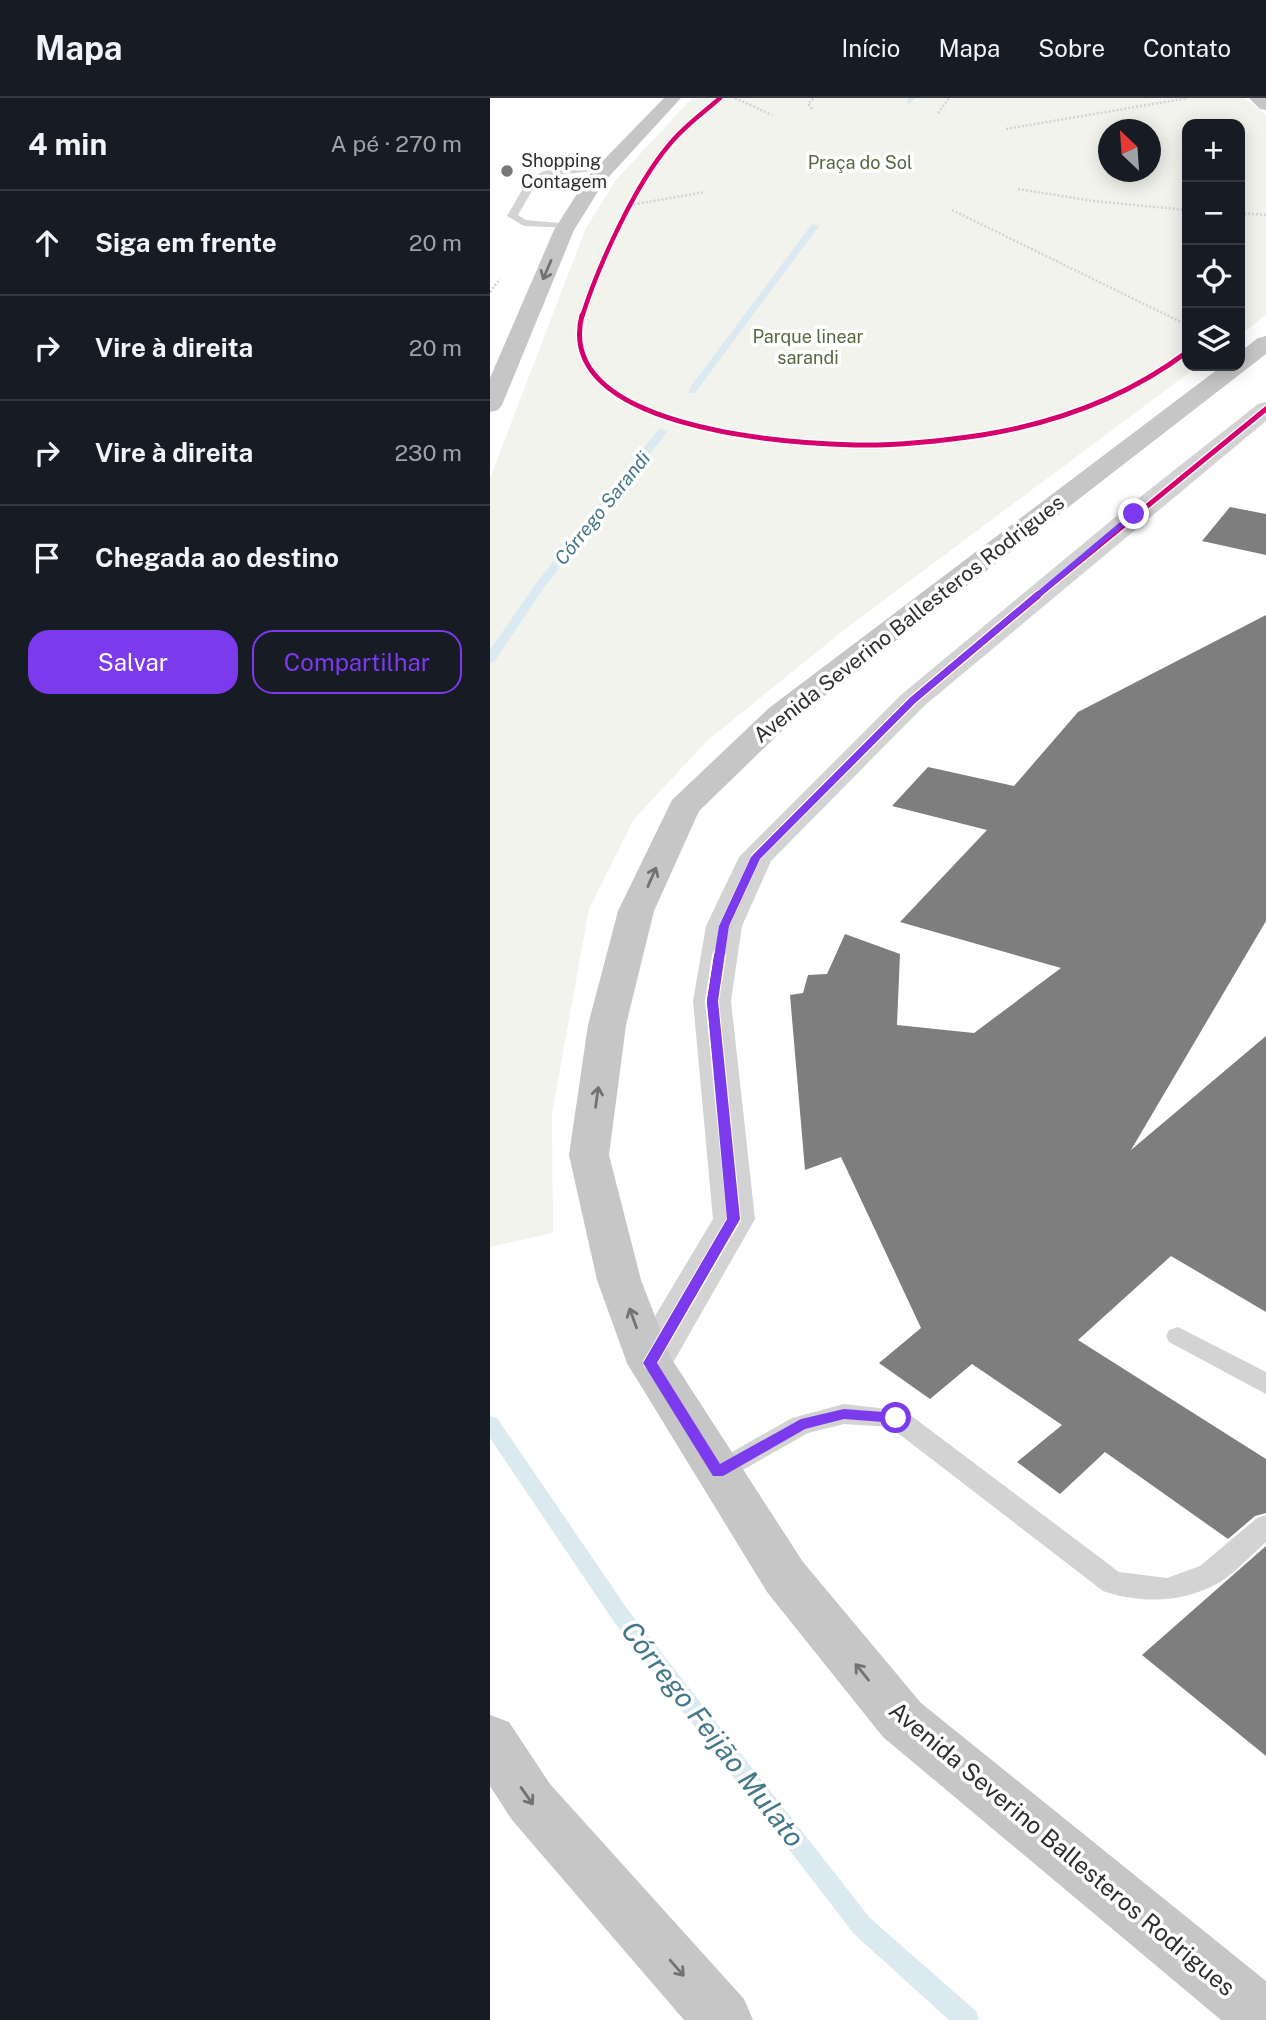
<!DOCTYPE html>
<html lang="pt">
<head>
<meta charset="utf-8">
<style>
	body { margin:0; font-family:"Public Sans",sans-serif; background:#242831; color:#f1f3f6 }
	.controls { position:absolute; right:21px; top:21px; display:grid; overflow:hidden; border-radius:14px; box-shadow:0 4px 18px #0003 }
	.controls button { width:63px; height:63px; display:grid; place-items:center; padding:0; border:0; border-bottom:2px solid #363941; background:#171b24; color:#f1f3f6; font:35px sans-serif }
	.compass { position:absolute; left:608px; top:21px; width:63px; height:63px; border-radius:50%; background:#171b24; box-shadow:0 4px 18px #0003; rotate:335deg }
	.stop { position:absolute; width:21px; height:21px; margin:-16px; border:5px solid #7c3aed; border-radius:50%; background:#fff }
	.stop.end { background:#7c3aed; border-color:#fff; box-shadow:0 2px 7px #0008 }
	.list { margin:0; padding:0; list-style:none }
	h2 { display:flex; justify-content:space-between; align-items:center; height:91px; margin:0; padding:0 28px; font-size:30px }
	h2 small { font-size:23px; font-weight:400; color:#9ea1a6 }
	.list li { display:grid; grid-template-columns:46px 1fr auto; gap:21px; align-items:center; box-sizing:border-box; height:105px; padding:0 28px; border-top:2px solid #363941 }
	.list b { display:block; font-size:26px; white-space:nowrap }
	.list em { font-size:23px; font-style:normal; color:#9ea1a6 }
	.actions { display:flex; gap:14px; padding:21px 28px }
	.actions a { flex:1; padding:16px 0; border:2px solid #7c3aed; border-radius:21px; text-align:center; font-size:24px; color:#7c3aed }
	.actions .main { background:#7c3aed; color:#fff }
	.icon { flex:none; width:38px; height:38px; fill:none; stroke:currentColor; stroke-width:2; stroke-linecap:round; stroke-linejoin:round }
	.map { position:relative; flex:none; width:776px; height:1922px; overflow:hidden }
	header { display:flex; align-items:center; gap:42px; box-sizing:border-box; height:98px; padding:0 35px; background:#171b24; border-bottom:2px solid #363941 }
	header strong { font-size:33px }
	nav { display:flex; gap:38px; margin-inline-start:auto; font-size:24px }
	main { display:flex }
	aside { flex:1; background:#171b24 }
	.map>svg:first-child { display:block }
</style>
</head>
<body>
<header>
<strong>Mapa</strong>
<nav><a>Início</a><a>Mapa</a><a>Sobre</a><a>Contato</a></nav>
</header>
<main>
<aside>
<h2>4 min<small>A pé · 270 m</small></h2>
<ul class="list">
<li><svg class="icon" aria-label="ahead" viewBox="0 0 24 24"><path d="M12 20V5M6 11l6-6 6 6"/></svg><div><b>Siga em frente</b></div><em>20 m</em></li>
<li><svg class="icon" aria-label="right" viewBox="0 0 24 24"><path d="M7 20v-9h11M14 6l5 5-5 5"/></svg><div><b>Vire à direita</b></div><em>20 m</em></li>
<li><svg class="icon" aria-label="right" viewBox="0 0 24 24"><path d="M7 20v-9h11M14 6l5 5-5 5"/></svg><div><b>Vire à direita</b></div><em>230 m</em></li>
<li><svg class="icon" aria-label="arrive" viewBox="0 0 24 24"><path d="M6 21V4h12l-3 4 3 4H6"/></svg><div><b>Chegada ao destino</b></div></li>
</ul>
<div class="actions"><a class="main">Salvar</a><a>Compartilhar</a></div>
</aside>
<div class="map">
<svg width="776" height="1922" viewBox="0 0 776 1922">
	<rect width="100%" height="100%" fill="#fff"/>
	<path fill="#f1f3ec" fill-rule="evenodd" d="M202,0H755L776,17V217L750,237V26H697V268H708L354,532L218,642L144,721L99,811L62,1016L63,1135L0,1149V380L95,132L125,83ZM618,32H660V74H618Z"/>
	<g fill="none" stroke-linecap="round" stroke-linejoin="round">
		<path fill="#dbeaf0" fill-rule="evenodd" d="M419,0H426L419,6L416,4Z
			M322,126L329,128L205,295H199V291Z
			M169,331L178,333L55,488L4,564L0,565V552L47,484Z
			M0,1318L7,1320L138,1512L380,1820L486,1913L489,1922H459L364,1836L124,1524L0,1340Z"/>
	</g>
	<path fill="#7e7e7e" d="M740,409L776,416V457L712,443Z
		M776,517V823L641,1052L776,938V1214L681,1158L588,1242L776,1361V1415L765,1418L738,1441L615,1354L570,1396L527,1364L572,1327L482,1266L440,1301L389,1265L431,1230L351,1059L315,1072L300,897L313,895L318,877L337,876L355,836L410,856L407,927L484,935L571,870L410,824L497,732L402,708L438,669L524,688L588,614Z
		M776,1448V1658L652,1557Z"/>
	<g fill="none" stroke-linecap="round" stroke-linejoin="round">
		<path stroke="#d3d3d3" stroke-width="2.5" stroke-dasharray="2 2" stroke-linecap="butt" d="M245,0L282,17
			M322,11L318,6L324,0
			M448,15L459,0
			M516,31L698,0
			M528,91L603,103L697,112
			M140,107L215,94
			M462,112L697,227
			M750,115L776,117
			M0,194L10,181"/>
		<path fill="#d3d3d3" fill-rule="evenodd" d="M117,66L121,67V71L59,78L47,84L28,117L36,122L80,126V130L34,128L17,118L39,80L57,72Z
			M688,1229L776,1274V1296L679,1244L676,1238L679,1232Z
			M354,1306L415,1313L629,1474L677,1480L710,1468L767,1420L776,1417V1444C761,1457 747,1473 730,1484C695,1505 651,1506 613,1493L400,1329L354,1326L318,1335L237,1381L228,1384L219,1381L215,1374L219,1367L302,1320Z"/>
		<path fill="#d3d3d3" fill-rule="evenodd" d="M776,304V323L434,608L281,763L252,828L241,903L265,1121L176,1277L160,1282L144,1277L137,1265L223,1121L203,903L216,828L249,759L412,596L635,411L768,306Z"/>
		<path fill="#c6c6c6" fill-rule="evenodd" d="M174,0H191L114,84L84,132L12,307L8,312L0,314V280L64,132L99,77Z
			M759,0H776V12L770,11Z
			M776,238V256L301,624L209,713L164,813L136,927L119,1057L151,1182L181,1260L313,1464L431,1605L776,1883V1922H731L393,1639L277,1494L137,1265L107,1182L79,1057L98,927L128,813L182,702L279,610L732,268H750V254L768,240Z
			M0,1617L19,1624L60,1686L254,1901L263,1922H194L22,1722L0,1688Z"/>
		<defs>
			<path id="cycleway-far3" d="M92,219C108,168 145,87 179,47C193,29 213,15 230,0"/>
			<path id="cycleway-far2" d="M92,217C63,330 294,345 365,347C407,348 451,343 492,337C566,325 637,299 697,254
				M546,499L776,311"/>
			<path id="cycleway-far1" d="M229,860L234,828L266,759L423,602L548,497"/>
			<path id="cycleway" d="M160,1265L244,1121L222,903L229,858"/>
		</defs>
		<use href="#cycleway-far3" stroke="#fff" stroke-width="7"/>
		<use href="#cycleway-far2" stroke="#fff" stroke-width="8"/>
		<use href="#cycleway-far1" stroke="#fff" stroke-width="10"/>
		<use href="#cycleway" stroke="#fff" stroke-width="14"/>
		<use href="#cycleway-far3" stroke="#d6006c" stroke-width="4.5"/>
		<use href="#cycleway-far2" stroke="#d6006c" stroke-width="5"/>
		<use href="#cycleway-far1" stroke="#d6006c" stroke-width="7"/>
		<use href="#cycleway" stroke="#d6006c" stroke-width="10"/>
	</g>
	<defs><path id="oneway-shaft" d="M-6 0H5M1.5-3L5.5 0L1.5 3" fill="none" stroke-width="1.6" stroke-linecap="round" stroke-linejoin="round" transform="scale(1.75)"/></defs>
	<g stroke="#727272">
		<use href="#oneway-shaft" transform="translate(57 172) rotate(113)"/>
		<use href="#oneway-shaft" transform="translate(162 779) rotate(-66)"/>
		<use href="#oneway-shaft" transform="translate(107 999) rotate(-82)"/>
		<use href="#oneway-shaft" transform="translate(143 1220) rotate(-110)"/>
		<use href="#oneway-shaft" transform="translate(372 1574) rotate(-129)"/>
		<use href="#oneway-shaft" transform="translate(37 1698) rotate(55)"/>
		<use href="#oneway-shaft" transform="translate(187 1870) rotate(49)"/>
	</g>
	<path fill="#7c3aed" d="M641,415L648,416L426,604L270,761L239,828L228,903L250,1121L167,1265L230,1366L311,1321L354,1311L406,1315L413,1320L406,1325L354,1321L315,1331L233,1378H223L153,1265L237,1121L217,903L229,828L261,759L420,600Z"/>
	<circle fill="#777" stroke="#fff" stroke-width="2.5" cx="17" cy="73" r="7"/>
	<g text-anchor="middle" stroke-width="7" stroke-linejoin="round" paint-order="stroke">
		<g font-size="18" fill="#2e2e2e" stroke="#fff" text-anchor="start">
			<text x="31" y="69">Shopping<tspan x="31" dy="21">Contagem</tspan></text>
		</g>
		<g font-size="18" fill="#57663f" stroke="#fff">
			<text x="370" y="71">Praça do Sol</text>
			<text x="318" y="245">Parque linear<tspan x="318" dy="21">sarandi</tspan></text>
		</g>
		<g font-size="19" font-style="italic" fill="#437789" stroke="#fff">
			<text transform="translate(112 410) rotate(-51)" y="7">Córrego Sarandi</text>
		</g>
		<g font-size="21" fill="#2e2e2e" stroke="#fff">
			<text transform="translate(419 521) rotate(-38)" y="7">Avenida Severino Ballesteros Rodrigues</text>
		</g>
		<g font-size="24" fill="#2e2e2e" stroke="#fff">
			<text transform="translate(572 1751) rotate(40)" y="8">Avenida Severino Ballesteros Rodrigues</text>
		</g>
		<g font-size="28" font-style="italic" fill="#437789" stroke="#fff">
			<text transform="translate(223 1636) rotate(52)" y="10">Córrego Feijão Mulato</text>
		</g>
	</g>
</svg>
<div class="controls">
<button>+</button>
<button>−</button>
<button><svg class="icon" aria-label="locate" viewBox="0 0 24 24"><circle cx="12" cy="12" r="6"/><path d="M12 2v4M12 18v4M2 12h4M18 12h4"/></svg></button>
<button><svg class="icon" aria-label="layers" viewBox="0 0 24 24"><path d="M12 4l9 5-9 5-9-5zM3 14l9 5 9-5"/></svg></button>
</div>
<svg class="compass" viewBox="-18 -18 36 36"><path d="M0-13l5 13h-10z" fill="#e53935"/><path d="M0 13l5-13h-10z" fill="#9ea1a6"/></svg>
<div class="stop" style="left:406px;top:1320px"></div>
<div class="stop end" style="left:644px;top:416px"></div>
</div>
</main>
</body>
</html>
